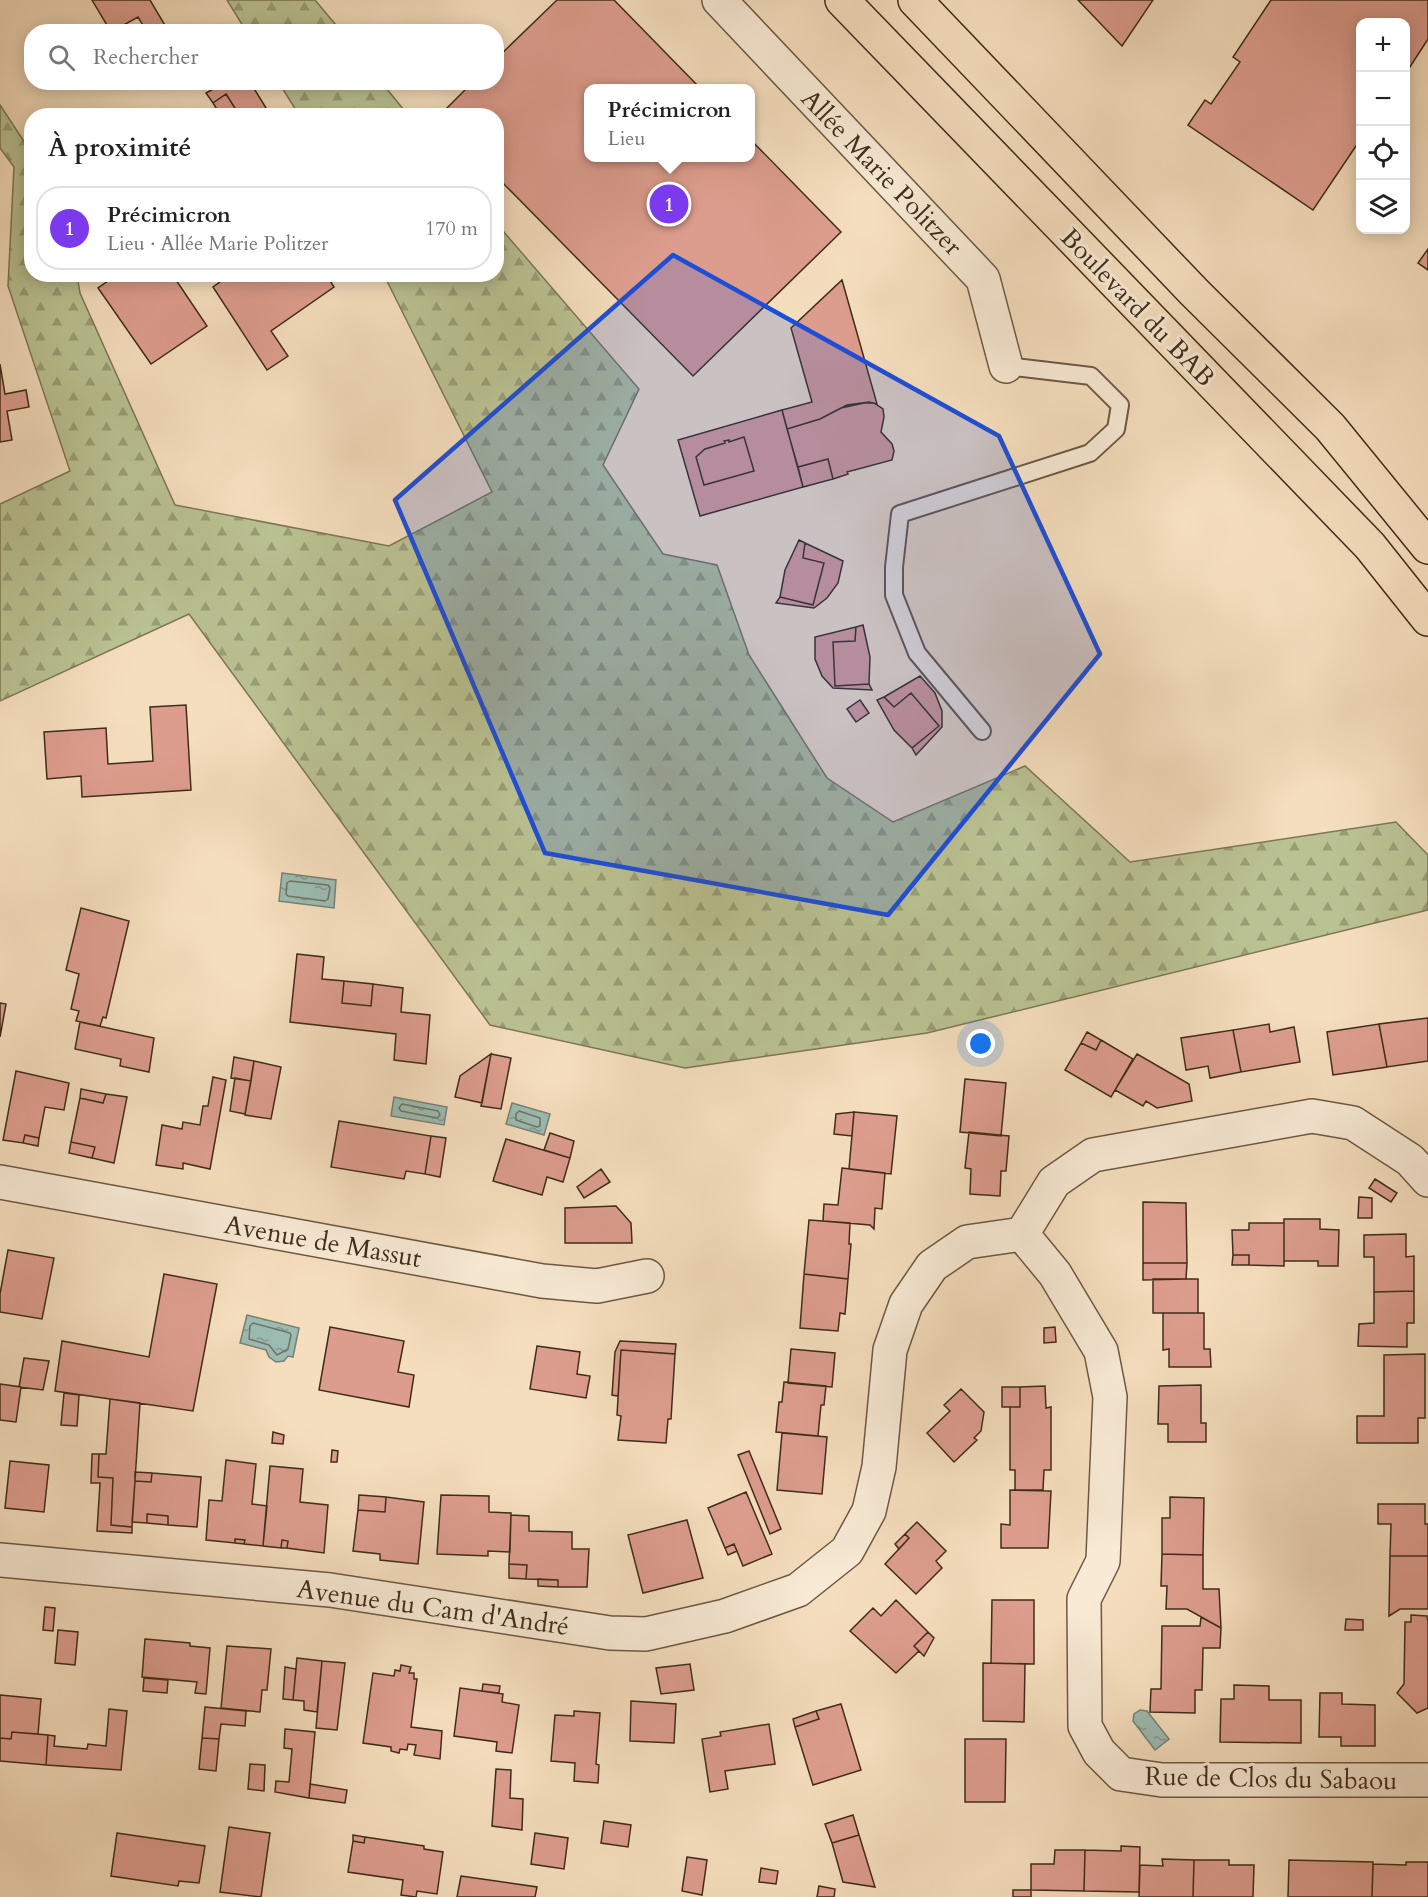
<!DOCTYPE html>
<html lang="fr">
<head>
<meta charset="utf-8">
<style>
	body { margin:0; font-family:Cardo,serif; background:#f2f2f2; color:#222 }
	.controls { position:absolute; right:18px; top:18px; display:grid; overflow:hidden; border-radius:12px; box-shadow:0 3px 15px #0003 }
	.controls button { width:54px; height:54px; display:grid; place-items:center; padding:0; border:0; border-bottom:2px solid #e0e0e0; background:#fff; color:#222; font:30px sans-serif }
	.you { position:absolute; left:981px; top:1044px; width:21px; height:21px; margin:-15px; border:4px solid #fff; border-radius:50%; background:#1a73e8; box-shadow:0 0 0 9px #1a73e833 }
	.badge { display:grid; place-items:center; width:39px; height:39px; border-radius:50%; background:#7c3aed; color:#fff; font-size:20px; font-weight:700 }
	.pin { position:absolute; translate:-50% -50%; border:3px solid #fff; box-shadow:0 2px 6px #0006 }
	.popup { position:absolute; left:584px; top:84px; width:171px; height:78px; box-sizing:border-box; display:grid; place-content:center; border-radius:12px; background:#fff; filter:drop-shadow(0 2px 4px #0005); font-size:20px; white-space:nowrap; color:#767676 }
	.popup b { font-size:22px; color:#222 }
	.popup::after { content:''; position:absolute; left:50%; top:100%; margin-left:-12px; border:12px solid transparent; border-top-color:#fff }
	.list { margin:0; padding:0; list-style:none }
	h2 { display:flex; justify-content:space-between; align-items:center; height:78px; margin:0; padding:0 24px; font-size:26px }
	h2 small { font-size:20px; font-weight:400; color:#767676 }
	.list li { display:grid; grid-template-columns:39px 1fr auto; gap:18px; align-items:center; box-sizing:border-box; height:84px; margin:0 12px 12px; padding:0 12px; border:2px solid #e0e0e0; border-radius:24px }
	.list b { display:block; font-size:22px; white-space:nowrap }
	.list p { margin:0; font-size:20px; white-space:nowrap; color:#767676 }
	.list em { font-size:20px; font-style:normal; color:#767676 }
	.icon { flex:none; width:33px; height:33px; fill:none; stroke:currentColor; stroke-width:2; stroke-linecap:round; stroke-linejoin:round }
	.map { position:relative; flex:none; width:1428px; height:1897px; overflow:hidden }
	.search { position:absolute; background:#fff; box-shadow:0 3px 15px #0003; left:24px; top:24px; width:480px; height:66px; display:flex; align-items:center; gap:15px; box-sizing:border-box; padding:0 21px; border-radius:24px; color:#767676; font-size:22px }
	.panel { position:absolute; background:#fff; box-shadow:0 3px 15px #0003; left:24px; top:108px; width:480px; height:174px; border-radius:24px }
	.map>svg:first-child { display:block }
</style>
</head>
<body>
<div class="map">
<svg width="1428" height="1897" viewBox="0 0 1428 1897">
	<defs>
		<pattern id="forest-firs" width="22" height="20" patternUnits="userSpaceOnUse" patternTransform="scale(1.5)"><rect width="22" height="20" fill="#bac293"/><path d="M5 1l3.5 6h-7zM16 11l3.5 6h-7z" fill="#999e77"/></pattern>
		<pattern id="water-ripples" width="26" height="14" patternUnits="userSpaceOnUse" patternTransform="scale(1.5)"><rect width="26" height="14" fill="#9cbcb3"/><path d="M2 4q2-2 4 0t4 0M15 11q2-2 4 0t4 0" fill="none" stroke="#819991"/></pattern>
	</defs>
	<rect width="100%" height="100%" fill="#f5debe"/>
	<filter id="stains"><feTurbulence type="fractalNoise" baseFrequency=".00333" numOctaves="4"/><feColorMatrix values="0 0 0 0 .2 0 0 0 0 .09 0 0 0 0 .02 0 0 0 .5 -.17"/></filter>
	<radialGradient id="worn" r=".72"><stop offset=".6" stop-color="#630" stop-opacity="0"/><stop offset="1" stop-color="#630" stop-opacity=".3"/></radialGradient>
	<path fill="url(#forest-firs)" stroke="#7d7756" stroke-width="1.5" d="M227,0H315L341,31H246Z
		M279,83H382L408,115H299Z
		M0,105L31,152L32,274L77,275L80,293L175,505L389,546L492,492L384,275L496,274L497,224L639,389L603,465L663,554L717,565L749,655L827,778L893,822L1025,766L1130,862L1396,822L1428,855V910L927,1033L685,1068L490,1025L189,614L0,701V504L70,471L8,286L14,167L0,148Z"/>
	<path fill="url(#water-ripples)" stroke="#778276" stroke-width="1.5" d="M282,873L336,880L334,908L279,901Z
		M394,1097L447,1107L444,1125L391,1116Z
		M512,1103L550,1114L544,1135L506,1124Z
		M247,1315L299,1328L293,1357L288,1356L284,1361L276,1362L269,1357L266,1350L240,1343Z
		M1140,1710L1147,1711L1169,1739L1155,1750L1133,1721L1134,1714Z"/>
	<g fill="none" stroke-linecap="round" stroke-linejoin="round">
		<path stroke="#6e7466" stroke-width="1.5" d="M290,881L328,885L330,888L328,899L325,901L288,896L286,894L287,883Z
			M402,1104L438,1111L440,1115L437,1118L401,1111L399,1108Z
			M519,1111L540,1118V1126L537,1127L516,1120V1114Z
			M253,1323L290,1333L291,1335L288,1349L277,1355L269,1345L249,1339L250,1326Z"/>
	</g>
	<path fill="#dd9d8e" stroke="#402c1a" stroke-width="1.5" fill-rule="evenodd" d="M92,0H150L169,32H147L138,17L111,32Z
		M557,0H614L700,88H588V158H750V139L841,232L693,376L496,176V116H439L473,82H496V59Z
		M1078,0H1153L1122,46Z
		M1271,0H1428V39L1406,73V22H1360V140L1313,210L1188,125L1205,100L1211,104L1240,62L1233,57Z
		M225,82H250L271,116H240L226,94L213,103L206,93Z
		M226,94L240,116H221L213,103Z
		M1428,249V270L1418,263Z
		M118,274H172L207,326L151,364L98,288Z
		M231,274H326L334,287L271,331L288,356L267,370L213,287Z
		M842,280L877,404L869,402L847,405L820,419L787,429L782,410L812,402L791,328Z
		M0,364L5,394L26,390L29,407L7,411L12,440L0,442Z
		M864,403H874L883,409L884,417L881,432L892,444L894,451L892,460L847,472L848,474L833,479L828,459L798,467L787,429L820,419L841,408Z
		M782,410L803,487L700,516L678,440ZM744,437L754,471L704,485L696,457L705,449L725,443L724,441L729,440V442Z
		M744,437L754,471L704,485L696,457L705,449L725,443L724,441L729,440V442Z
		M828,459L833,479L803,487L798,467Z
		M799,540L805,543L803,558L824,563L813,605L780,597L785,570Z
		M805,543L843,561L838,583L827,598L814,608L776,603L780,597L813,605L824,563L803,558Z
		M863,625L870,657L869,684L835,686L833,642L855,641L856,627Z
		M856,627L855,641L833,642L835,686L869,684L872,690L833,688L822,676L815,659V637Z
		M920,676L935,693L942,711V727L916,755L912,748L939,726L911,693L894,707L884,697Z
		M911,693L939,726L912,748L894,730L877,700L884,697L894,707Z
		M860,700L869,713L856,722L847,709Z
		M186,705L191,790L82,797L81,776L47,779L44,732L106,728L108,764L153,761L150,707Z
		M81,908L129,921L106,1018L103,1017L100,1026L76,1021L79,1011L71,1009L79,974L66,970Z
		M297,954L324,957L322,979L344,981L342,1003L371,1006L373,984L403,988L401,1012L430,1015L426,1064L394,1060L396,1034L290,1022Z
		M344,981L373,984L371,1006L342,1003Z
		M0,1003L6,1004L0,1037Z
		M1428,1018V1061L1387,1067L1379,1024Z
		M80,1022L154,1038L149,1072L120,1066L121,1059L75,1049Z
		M1269,1024L1270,1032L1294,1027L1300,1062L1241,1072L1233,1030Z
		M1379,1024L1387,1067L1333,1075L1327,1032Z
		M1233,1030L1241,1072L1210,1078L1208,1066L1186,1070L1181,1038Z
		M1087,1032L1101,1040L1096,1050L1081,1043Z
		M1101,1040L1133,1059L1111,1097L1065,1070L1081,1043L1096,1050Z
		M491,1054L482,1103L455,1097L460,1076Z
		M491,1054L511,1058L501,1109L481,1106Z
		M1137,1054L1189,1084L1192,1101L1157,1108L1146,1101L1143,1106L1115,1090Z
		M234,1057L254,1061L251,1081L231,1078Z
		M254,1061L281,1067L271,1119L245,1115Z
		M16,1071L69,1083L64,1110L45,1107L39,1138L25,1135L23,1143L3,1140Z
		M213,1077L226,1080L210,1169L183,1163V1169L156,1165L162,1125L182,1129L183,1122L200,1125L203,1106H208Z
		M235,1078L251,1081L245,1114L230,1111Z
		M965,1079L1006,1083L1001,1136L960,1132Z
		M81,1089L106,1094L103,1103L80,1098Z
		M106,1094L127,1097L114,1163L92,1158L95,1147L71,1142L80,1098L103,1103Z
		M854,1112L897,1116L891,1174L849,1169Z
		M854,1112L852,1136L834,1134L836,1114Z
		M339,1121L431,1136L425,1174L406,1171L404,1179L331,1167Z
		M969,1132L1009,1136L1006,1171H1001L1000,1196L970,1194L971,1169L965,1168Z
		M550,1133L574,1141L570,1158L544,1150Z
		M25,1135L39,1138L38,1146L23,1143Z
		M431,1136L446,1138L440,1177L425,1174Z
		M506,1139L570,1158L563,1182L547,1177L542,1195L493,1181Z
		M71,1142L95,1147L92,1158L69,1153Z
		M842,1168L885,1173L882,1209L875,1208L874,1229L870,1225L823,1221L824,1204L838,1205Z
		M601,1169L610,1182L584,1198L577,1187Z
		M1375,1179L1397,1193L1391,1202L1369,1188Z
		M1359,1197L1372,1198V1218H1358Z
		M1143,1202L1186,1203L1187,1263H1143Z
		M616,1206L631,1223L632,1243H565V1208Z
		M1284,1219H1320V1229L1339,1230L1338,1266H1318V1261H1284Z
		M809,1220L850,1223L849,1244H851L848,1279L804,1274Z
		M1249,1223H1284V1266L1249,1265V1255H1233L1232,1230H1249Z
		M1406,1234V1257L1414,1256V1291L1374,1292V1257H1364V1235Z
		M8,1250L54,1258L42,1319L0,1312V1294Z
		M1233,1255H1249V1265H1232Z
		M1143,1263H1187L1186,1279L1143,1280Z
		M164,1274L217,1284L193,1411L55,1391L62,1341L149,1357Z
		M804,1274L848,1279L845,1314L840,1313L838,1331L800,1328Z
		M1153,1279H1198V1313H1153Z
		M1414,1291V1323H1407V1347L1358,1346L1359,1324L1374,1323V1292Z
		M1163,1313H1204V1349H1210L1211,1367H1169V1349L1163,1350Z
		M330,1327L404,1341L398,1372L414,1375L409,1407L319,1390Z
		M1055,1327L1056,1342L1044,1343V1328Z
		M620,1341L676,1344L675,1354L621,1350L618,1396L612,1395L615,1352Z
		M537,1346L580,1352L577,1374L590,1376L586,1398L530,1389Z
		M791,1349L835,1353L832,1387L788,1383Z
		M621,1350L675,1354L671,1419H668L666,1443L618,1440L621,1416L617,1415Z
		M1425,1354V1418H1418V1443H1357V1416H1384V1355Z
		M24,1358L49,1361L43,1390L19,1387Z
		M784,1382L826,1386L824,1405H821L818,1436L776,1432L779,1402H782Z
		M0,1384L21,1387L16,1422L0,1420Z
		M1201,1385V1423H1206V1442H1168V1424H1158L1159,1386Z
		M1045,1386L1046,1408L1051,1407V1470H1044L1043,1490H1015V1470H1010V1407H1020V1387Z
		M1002,1387H1020V1407H1002Z
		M961,1389L984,1412L981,1431L974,1438L977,1440L954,1462L927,1433L950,1411L944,1405Z
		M64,1393L79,1395L77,1426L61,1425Z
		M110,1399L140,1403L132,1527L111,1525L113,1478L98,1477L99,1454H106Z
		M273,1432L284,1435L283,1444L272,1443Z
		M782,1433L827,1437L822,1494L777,1490Z
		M332,1450L338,1451L337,1462H331Z
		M749,1451L781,1529L770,1534L738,1455Z
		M92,1454H99L98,1477L113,1478L111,1525L132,1527V1533L97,1531L100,1483H91Z
		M226,1460L256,1464L252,1504L267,1506L263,1546L244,1544L245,1540L235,1539V1543L206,1540L209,1500L222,1501Z
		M10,1461L49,1465L44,1512L5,1508Z
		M270,1466L303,1469L300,1502L328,1505L324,1553L287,1548L288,1541L282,1540L281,1548L263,1546Z
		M135,1472L152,1473L151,1482L135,1481Z
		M152,1473L201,1477L197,1527L168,1525V1516L147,1514V1523L132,1522L135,1481L151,1482Z
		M1010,1490L1051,1491L1048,1548H1001V1524L1010,1525Z
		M746,1492L772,1554L743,1566L734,1544L725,1548L708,1508Z
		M359,1495L386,1497L385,1512L358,1510Z
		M441,1495L489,1496V1512L511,1513L510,1552L488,1551V1556L437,1554Z
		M386,1497L424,1502L418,1564L380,1560V1554L353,1551L358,1510L385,1512Z
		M1170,1497L1204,1498L1203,1555L1162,1554V1518H1170Z
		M1378,1504H1425V1524H1428V1556H1390L1391,1524H1378Z
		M147,1514L168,1516V1525L147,1523Z
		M511,1515L529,1516V1531L572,1532V1549H589L587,1587H558V1580L526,1579L527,1565L509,1564Z
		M687,1520L703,1578L643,1593L628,1535Z
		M917,1522L946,1551L936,1561L942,1568L916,1594L885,1564L909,1538L905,1534Z
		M905,1534L909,1538L899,1549L895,1544Z
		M235,1539L245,1540L244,1544L235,1543Z
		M282,1540L288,1541L287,1548H281Z
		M734,1544L737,1551L728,1555L725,1548Z
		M1162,1554L1203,1555V1589H1219L1221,1628L1187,1609H1166L1167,1586H1161Z
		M1390,1556H1428V1609H1400L1389,1616Z
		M509,1564L527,1565L526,1579L509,1578Z
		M538,1579L558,1580V1587L538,1586Z
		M896,1600L928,1632L914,1646L919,1651L896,1673L850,1631L873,1608L881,1616Z
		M992,1600H1034V1664L991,1663Z
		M45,1607L55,1608L53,1631L43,1630Z
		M1411,1615L1427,1616L1428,1622V1708L1417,1713L1397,1693L1404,1684L1405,1622H1411Z
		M1201,1617L1221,1628L1220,1648H1203L1202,1690H1195V1713L1150,1712L1151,1689H1161L1162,1626H1200Z
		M1346,1619L1363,1620V1630H1345Z
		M58,1630L78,1632L75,1665L55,1663Z
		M928,1632L934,1638L924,1656L914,1646Z
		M145,1639L190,1643V1646L210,1648L206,1694L195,1693L197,1682L142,1677Z
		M227,1646L271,1649L267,1690H262L260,1712L221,1708Z
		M297,1658L322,1661L317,1712L304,1710V1701L293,1700Z
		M322,1661L345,1663L337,1730L316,1728Z
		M983,1663L1025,1664L1024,1722L983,1721Z
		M690,1664L694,1690L661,1694L656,1668Z
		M401,1665L411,1667L409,1673H414V1679H417L411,1727L442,1731L440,1759L414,1755L416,1745L408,1744L407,1750L400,1749L399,1753L391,1751V1747L363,1743L373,1673L394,1676L395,1670L400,1671Z
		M285,1667L296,1669L293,1700L283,1699Z
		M144,1678L168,1680L167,1693L143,1691Z
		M483,1684L500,1686L499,1693L482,1691Z
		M1234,1685L1269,1686V1700H1301V1743L1220,1742L1221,1699H1234Z
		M460,1688L503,1694L502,1702L519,1705L512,1753L496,1751L497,1742L454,1736Z
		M1320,1693H1342V1704L1375,1705V1746H1341V1737H1319Z
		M0,1695L41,1699L38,1734L12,1732L11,1739L0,1738Z
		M631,1701L676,1704L674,1743L630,1741Z
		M841,1704L861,1770L813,1785L795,1727L819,1719L816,1711Z
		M205,1707L246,1711L245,1726L221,1724L219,1739L202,1738Z
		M109,1709L127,1711L121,1770L46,1765L48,1735L55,1736L54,1746L87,1749L88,1744L106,1746Z
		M574,1711L600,1713L596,1764L599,1765L598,1783L574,1781L575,1763L551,1761L555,1715L574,1716Z
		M816,1711L819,1719L795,1727L793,1719Z
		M769,1724L775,1764L725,1771L728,1789L710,1792L702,1739L721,1736L720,1732Z
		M285,1729L315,1732L309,1798L275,1792L276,1781L289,1782L292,1749L284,1748Z
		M12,1732L48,1735L46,1765L0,1761V1738L11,1739Z
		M202,1738L219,1739L216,1771L199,1769Z
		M965,1739H1006L1005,1802H965Z
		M250,1764L265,1765L264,1791L248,1789Z
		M496,1769L511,1770L510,1798L523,1799L522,1830L492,1826Z
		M310,1784L347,1790L345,1803L309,1798Z
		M853,1815L859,1835L832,1843L825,1824Z
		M604,1821L631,1825L628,1847L601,1843Z
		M229,1827L270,1833L261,1897L220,1892Z
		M117,1833L205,1846L199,1883L179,1881L178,1886L111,1876Z
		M535,1833L568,1838L564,1869L531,1864Z
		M353,1835L365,1837L364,1843L353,1841Z
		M859,1835L875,1887L843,1882L832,1843Z
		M365,1837L424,1846V1849L443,1852L437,1894L417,1891L416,1897L401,1895L403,1880L348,1872L353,1841L364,1843Z
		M1121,1846L1140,1847L1139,1892L1084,1891L1085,1850L1121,1851Z
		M1055,1850H1085L1084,1891L1031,1890V1864H1054Z
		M687,1857L707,1860L702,1895L682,1891Z
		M1162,1859L1194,1860L1193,1897H1139L1140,1865L1163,1866Z
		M1194,1860H1229V1865H1254L1253,1897H1193Z
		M1289,1860L1373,1862L1372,1897H1288Z
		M1406,1862H1428V1897H1372L1373,1864L1406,1865Z
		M761,1868L778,1871L776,1884L759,1882Z
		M461,1876L537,1887L535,1897H457Z
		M819,1886L835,1889L834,1897H817Z
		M1013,1890H1031V1897H1013Z"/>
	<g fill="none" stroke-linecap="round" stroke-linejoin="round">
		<defs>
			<path id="service" d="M982,731L917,653L894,595V567L900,514L1090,453L1116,429L1120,405L1091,376L1006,366"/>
			<path id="minor" d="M719,0L983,279L1006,366
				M0,1182L542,1281L597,1286L647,1276
				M1022,1234L1055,1274L1101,1351L1110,1397L1103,1561L1084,1599L1085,1726L1099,1752L1121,1774L1162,1780H1428
				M0,1560L330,1590L610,1633L646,1634L725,1616L798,1590L847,1551L869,1511L879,1467L890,1350L906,1304L932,1266L967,1242L1022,1234L1054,1182L1093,1155L1312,1116L1353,1123L1410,1160L1428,1180"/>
			<path id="primary" d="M842,0L1370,546L1428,619
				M915,0L1194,292L1330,427L1428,547"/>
		</defs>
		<use href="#service" stroke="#6d5843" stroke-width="20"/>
		<use href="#minor" stroke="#6d5843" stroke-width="36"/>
		<use href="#primary" stroke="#402c1a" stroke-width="36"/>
		<use href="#service" stroke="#f8ead5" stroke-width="16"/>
		<use href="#minor" stroke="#f8ead5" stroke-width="33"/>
		<use href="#primary" stroke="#f5debe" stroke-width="33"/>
	</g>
	<path fill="#1d4ed8" fill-opacity="0.2" stroke="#1d4ed8" stroke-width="4.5" stroke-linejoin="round" d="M673,255L999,436L1100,654L888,915L545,853L395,500Z"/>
	<g text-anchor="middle" stroke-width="6" stroke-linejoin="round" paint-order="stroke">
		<g font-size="26" fill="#402c1a" stroke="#f8ead5">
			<text transform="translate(882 172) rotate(46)" y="9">Allée Marie Politzer</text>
			<text transform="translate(1138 307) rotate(46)" y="9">Boulevard du BAB</text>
			<text transform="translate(323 1241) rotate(10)" y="9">Avenue de Massut</text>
			<text transform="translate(433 1607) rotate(8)" y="9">Avenue du Cam d'André</text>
			<text transform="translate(1271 1778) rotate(1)" y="9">Rue de Clos du Sabaou</text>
		</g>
	</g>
	<rect width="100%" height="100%" filter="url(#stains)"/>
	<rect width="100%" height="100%" fill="url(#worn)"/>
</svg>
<div class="controls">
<button>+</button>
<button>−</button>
<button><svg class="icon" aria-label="locate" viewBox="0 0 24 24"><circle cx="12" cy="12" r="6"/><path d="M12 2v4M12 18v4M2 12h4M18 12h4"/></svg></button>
<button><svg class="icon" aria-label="layers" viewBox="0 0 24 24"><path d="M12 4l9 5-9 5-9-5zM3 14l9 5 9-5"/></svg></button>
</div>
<div class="you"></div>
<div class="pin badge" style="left:669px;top:204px">1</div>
<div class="popup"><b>Précimicron</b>Lieu</div>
<div class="search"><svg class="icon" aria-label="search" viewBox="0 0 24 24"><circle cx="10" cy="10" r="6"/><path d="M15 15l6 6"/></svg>Rechercher</div>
<section class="panel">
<h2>À proximité<small></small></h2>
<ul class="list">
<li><span class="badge">1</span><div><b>Précimicron</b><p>Lieu · Allée Marie Politzer</p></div><em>170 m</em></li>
</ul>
</section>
</div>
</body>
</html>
